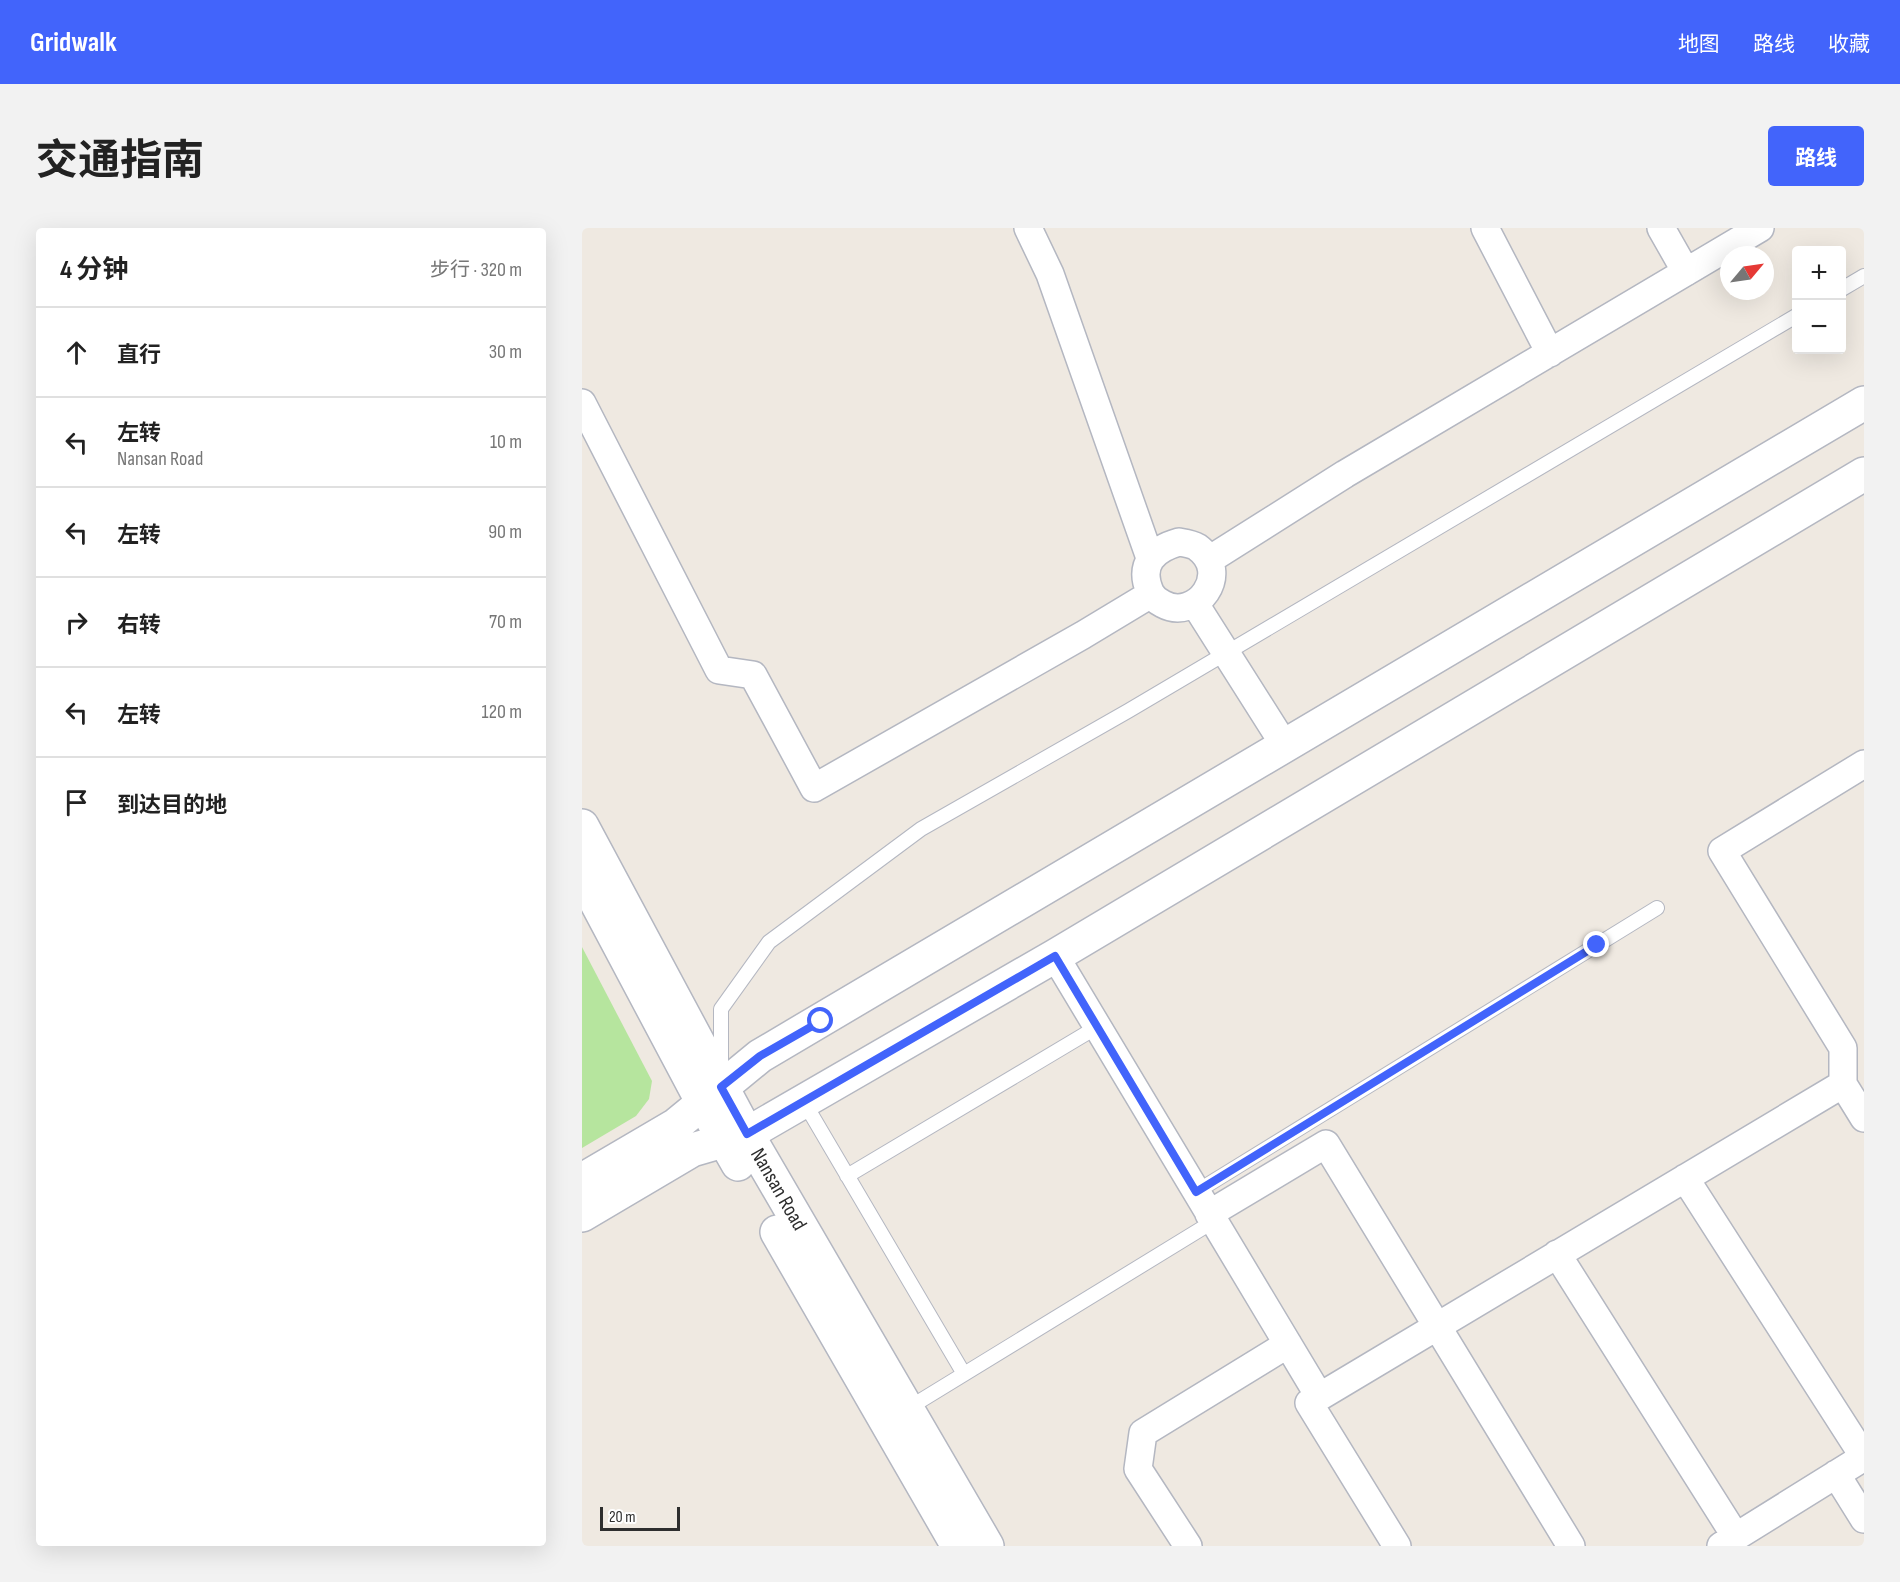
<!DOCTYPE html>
<html lang="zh">
<head>
<meta charset="utf-8">
<style>
	body { margin:0; font-family:"Sofia Sans Condensed","Noto Sans SC",sans-serif; background:#f2f2f2; color:#222 }
	.controls { position:absolute; right:18px; top:18px; display:grid; overflow:hidden; border-radius:6px; box-shadow:0 6px 24px #0002 }
	.controls button { width:54px; height:54px; display:grid; place-items:center; padding:0; border:0; border-bottom:2px solid #e0e0e0; background:#fff; color:#222; font:30px sans-serif }
	.compass { position:absolute; left:1138px; top:18px; width:54px; height:54px; border-radius:50%; background:#fff; box-shadow:0 6px 24px #0002; rotate:61deg }
	.scale { position:absolute; left:18px; bottom:15px; width:80px; box-sizing:border-box; padding-left:6px; border:3px solid #2e2e2e; border-top:0; font-size:16px; line-height:21px; white-space:nowrap; color:#2e2e2e; -webkit-text-stroke:4px #fff; paint-order:stroke }
	.stop { position:absolute; width:18px; height:18px; margin:-14px; border:4px solid #4264fb; border-radius:50%; background:#fff }
	.stop.end { background:#4264fb; border-color:#fff; box-shadow:0 2px 6px #0008 }
	.list { margin:0; padding:0; list-style:none }
	h2 { display:flex; justify-content:space-between; align-items:center; height:78px; margin:0; padding:0 24px; font-size:26px }
	h2 small { font-size:20px; font-weight:400; color:#767676 }
	.list li { display:grid; grid-template-columns:39px 1fr auto; gap:18px; align-items:center; box-sizing:border-box; height:90px; padding:0 24px; border-top:2px solid #e0e0e0 }
	.list b { display:block; font-size:22px; white-space:nowrap }
	.list p { margin:0; font-size:20px; white-space:nowrap; color:#767676 }
	.list em { font-size:20px; font-style:normal; color:#767676 }
	.icon { flex:none; width:33px; height:33px; fill:none; stroke:currentColor; stroke-width:2; stroke-linecap:round; stroke-linejoin:round }
	.map { position:relative; flex:none; width:1282px; height:1318px; overflow:hidden; border-radius:6px }
	header { display:flex; align-items:center; gap:36px; box-sizing:border-box; height:84px; padding:0 30px; background:#4264fb; color:#fff }
	header strong { font-size:28px }
	nav { display:flex; gap:33px; margin-inline-start:auto; font-size:21px }
	.intro { display:flex; align-items:center; justify-content:space-between; box-sizing:border-box; height:144px; padding:0 36px }
	h1 { margin:0; font-size:42px }
	.button { padding:15px 27px; border-radius:6px; background:#4264fb; color:#fff; font-size:21px; font-weight:700 }
	main { display:flex; gap:36px; padding:0 36px }
	aside { flex:1; background:#fff; border-radius:6px; box-shadow:0 6px 24px #0002 }
	.map>svg:first-child { display:block }
</style>
</head>
<body>
<header>
<strong>Gridwalk</strong>
<nav><a>地图</a><a>路线</a><a>收藏</a></nav>
</header>
<div class="intro"><h1>交通指南</h1><a class="button">路线</a></div>
<main>
<aside>
<h2>4 分钟<small>步行 · 320 m</small></h2>
<ul class="list">
<li><svg class="icon" aria-label="ahead" viewBox="0 0 24 24"><path d="M12 20V5M6 11l6-6 6 6"/></svg><div><b>直行</b></div><em>30 m</em></li>
<li><svg class="icon" aria-label="left" viewBox="0 0 24 24"><path d="M17 20v-9H6M10 6l-5 5 5 5"/></svg><div><b>左转</b><p>Nansan Road</p></div><em>10 m</em></li>
<li><svg class="icon" aria-label="left" viewBox="0 0 24 24"><path d="M17 20v-9H6M10 6l-5 5 5 5"/></svg><div><b>左转</b></div><em>90 m</em></li>
<li><svg class="icon" aria-label="right" viewBox="0 0 24 24"><path d="M7 20v-9h11M14 6l5 5-5 5"/></svg><div><b>右转</b></div><em>70 m</em></li>
<li><svg class="icon" aria-label="left" viewBox="0 0 24 24"><path d="M17 20v-9H6M10 6l-5 5 5 5"/></svg><div><b>左转</b></div><em>120 m</em></li>
<li><svg class="icon" aria-label="arrive" viewBox="0 0 24 24"><path d="M6 21V4h12l-3 4 3 4H6"/></svg><div><b>到达目的地</b></div></li>
</ul>
</aside>
<div class="map">
<svg width="1282" height="1318" viewBox="0 0 1282 1318">
	<rect width="100%" height="100%" fill="#efe9e1"/>
	<path fill="#b6e59e" d="M0,719L70,853L67,871L54,888L0,920Z"/>
	<g fill="none" stroke-linecap="round" stroke-linejoin="round">
		<defs>
			<path id="service" d="M1260,61L1282,48
				M139,839V781L187,714L339,601L546,483L1214,88
				M222,874L382,1146
				M265,948L515,799
				M614,964L1075,680
				M325,1181L632,993"/>
			<path id="minor" d="M446,0L468,46L568,330
				M903,0L968,125
				M1079,0L1104,44
				M0,175L137,442L171,447L232,560L501,407L569,366
				M597,314C603,315 610,316 615,319C651,345 614,394 581,376C575,373 571,370 568,364C556,336 572,321 597,314Z
				M627,332L763,246L1178,0
				M613,376L703,518
				M473,728L737,1168
				M1261,856V820L1140,623L1282,536
				M1103,950L1282,1229
				M627,986L744,916L989,1318
				M975,1026L1154,1309
				M1254,1246L1282,1291
				M606,1318L556,1241L561,1205L706,1116
				M815,1318L727,1175L1261,856L1282,890
				M1139,1318L1282,1229"/>
			<path id="tertiary" d="M0,598L165,906L405,1318
				M0,647L121,875L156,936
				M195,1004L376,1318"/>
			<path id="secondary" d="M0,952L94,897L178,828L1282,175
				M0,987L110,922L165,906L473,728L1282,246"/>
		</defs>
		<use href="#service" stroke="#b4b7c1" stroke-width="16"/>
		<use href="#minor" stroke="#b4b7c1" stroke-width="30"/>
		<use href="#tertiary" stroke="#b4b7c1" stroke-width="36"/>
		<use href="#secondary" stroke="#b4b7c1" stroke-width="36"/>
		<use href="#service" stroke="#fff" stroke-width="14"/>
		<use href="#minor" stroke="#fff" stroke-width="27"/>
		<use href="#tertiary" stroke="#fff" stroke-width="33"/>
		<use href="#secondary" stroke="#fff" stroke-width="33"/>
	</g>
	<g fill="none" stroke-linecap="round" stroke-linejoin="round">
		<path stroke="#4264fb" stroke-width="8" d="M239,793L178,828L139,859L165,906L473,728L614,964L1015,717"/>
	</g>
	<g text-anchor="middle" stroke-width="5" stroke-linejoin="round" paint-order="stroke">
		<g font-size="21" fill="#2e2e2e" stroke="#fff">
			<text transform="translate(197 961) rotate(60)" y="7">Nansan Road</text>
		</g>
	</g>
</svg>
<div class="controls">
<button>+</button>
<button>−</button>
</div>
<svg class="compass" viewBox="-18 -18 36 36"><path d="M0-13l5 13h-10z" fill="#e53935"/><path d="M0 13l5-13h-10z" fill="#767676"/></svg>
<div class="scale">20 m</div>
<div class="stop" style="left:239px;top:793px"></div>
<div class="stop end" style="left:1015px;top:717px"></div>
</div>
</main>
</body>
</html>
